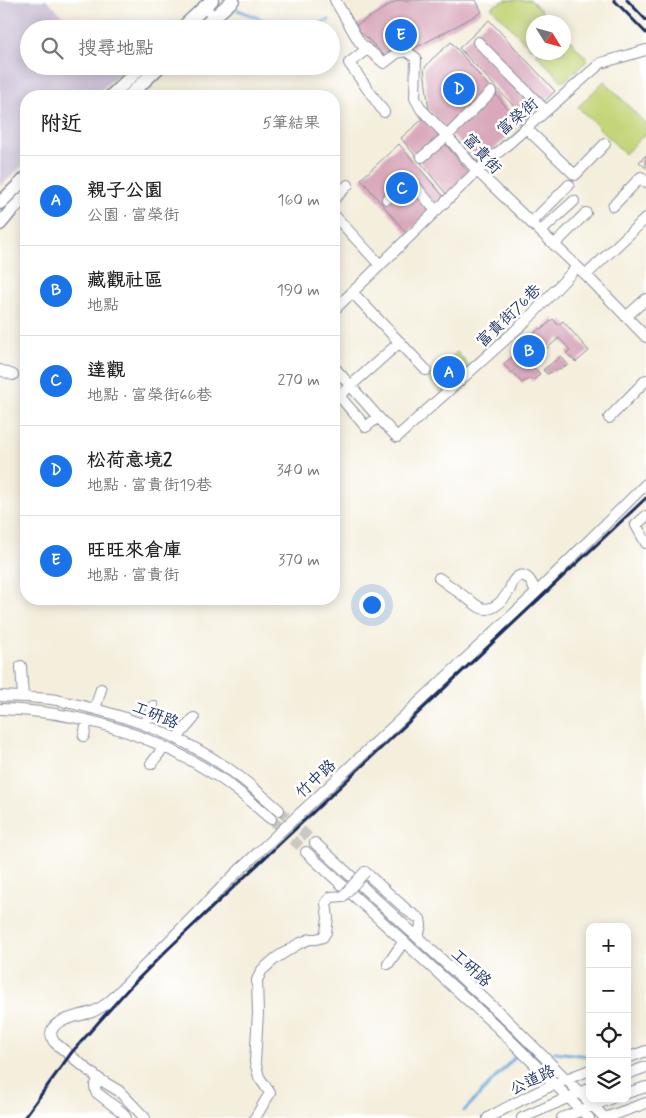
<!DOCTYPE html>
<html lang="zh-TW">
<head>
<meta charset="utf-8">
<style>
	body { margin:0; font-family:Mynerve,"LXGW WenKai TC",sans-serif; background:#f6f6f6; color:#222 }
	.controls { position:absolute; right:15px; bottom:15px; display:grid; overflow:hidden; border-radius:10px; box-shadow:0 2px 12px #0003 }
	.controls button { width:45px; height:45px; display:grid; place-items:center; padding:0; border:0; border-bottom:1px solid #e0e0e0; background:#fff; color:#222; font:25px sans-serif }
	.compass { position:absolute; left:526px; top:15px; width:45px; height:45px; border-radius:50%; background:#fff; box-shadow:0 2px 12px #0003; rotate:127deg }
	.you { position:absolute; left:371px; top:604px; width:18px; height:18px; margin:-12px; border:4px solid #fff; border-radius:50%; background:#1a73e8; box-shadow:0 0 0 8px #1a73e833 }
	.badge { display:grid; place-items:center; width:32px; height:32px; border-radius:50%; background:#1a73e8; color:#fff; font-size:16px; font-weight:700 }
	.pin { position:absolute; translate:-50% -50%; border:2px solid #fff; box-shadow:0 1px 5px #0006 }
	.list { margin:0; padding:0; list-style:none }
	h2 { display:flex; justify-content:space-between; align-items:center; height:65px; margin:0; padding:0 20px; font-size:21px }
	h2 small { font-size:16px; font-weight:400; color:#767676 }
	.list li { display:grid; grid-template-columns:32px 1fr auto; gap:15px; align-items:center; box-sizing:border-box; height:90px; padding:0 20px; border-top:1px solid #e0e0e0 }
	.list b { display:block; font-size:19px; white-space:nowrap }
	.list p { margin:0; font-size:16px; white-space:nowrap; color:#767676 }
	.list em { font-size:16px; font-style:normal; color:#767676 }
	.icon { flex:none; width:28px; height:28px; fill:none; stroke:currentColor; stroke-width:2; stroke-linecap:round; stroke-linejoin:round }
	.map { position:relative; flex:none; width:646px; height:1118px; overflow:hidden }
	.search { position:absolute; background:#fff; box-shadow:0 2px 12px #0003; left:20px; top:20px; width:320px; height:55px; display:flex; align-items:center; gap:12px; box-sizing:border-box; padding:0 18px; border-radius:28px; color:#767676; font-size:19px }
	.panel { position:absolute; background:#fff; box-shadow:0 2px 12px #0003; left:20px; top:90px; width:320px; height:515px; border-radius:20px }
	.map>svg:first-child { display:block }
</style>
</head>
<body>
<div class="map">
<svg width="646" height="1118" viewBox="0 0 646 1118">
	<rect width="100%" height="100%" fill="#fff"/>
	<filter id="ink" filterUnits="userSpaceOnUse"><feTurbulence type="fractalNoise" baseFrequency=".02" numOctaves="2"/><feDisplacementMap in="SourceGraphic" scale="10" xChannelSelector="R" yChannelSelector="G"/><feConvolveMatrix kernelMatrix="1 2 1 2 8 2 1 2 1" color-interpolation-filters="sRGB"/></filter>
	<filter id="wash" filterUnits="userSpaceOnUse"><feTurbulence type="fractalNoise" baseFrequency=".0096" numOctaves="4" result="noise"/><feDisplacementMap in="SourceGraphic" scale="20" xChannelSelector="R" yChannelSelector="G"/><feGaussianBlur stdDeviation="1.12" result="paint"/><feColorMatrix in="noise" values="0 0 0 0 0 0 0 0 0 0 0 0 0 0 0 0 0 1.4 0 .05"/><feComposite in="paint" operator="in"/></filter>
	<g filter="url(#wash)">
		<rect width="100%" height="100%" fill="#f4eedc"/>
		<path fill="#cbbfd5" d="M0,0H47L76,29H29V66H127L95,96H26V162L0,187Z"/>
		<path fill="#c3d578" stroke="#6f826b" d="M506,0H531L552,22H534L533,51L491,7Z
			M564,34L588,60L563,82L535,53L564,52Z
			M604,81L646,124V133L625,154L578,107Z
			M457,352L470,367L441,393L428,378Z"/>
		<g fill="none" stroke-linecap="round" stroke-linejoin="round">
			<path stroke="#69abdd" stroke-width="3" d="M238,10L286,29
				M306,29L329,20
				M555,1052L588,1056
				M464,1111L515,1057"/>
		</g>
		<g id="blocks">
			<path fill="#d9a9bb" d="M398,0H476L482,12L421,45L389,60L355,26Z
				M489,20L555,91L526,119L459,48Z
				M451,42L521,124L479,163L429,110L424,69L431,60Z
				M424,118L469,173L447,195L401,138Z
				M399,144L444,197L407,234L361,179Z
				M646,155V168L639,162Z
				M553,319L558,325L563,321L589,351L576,362L566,353L570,350L559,338L530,363L540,374L533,381L530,378L522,383L514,374L521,368L520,366L512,373L503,364L515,355L513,352L540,328L542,329Z
				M561,356L568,365L547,374L543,370Z"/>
		</g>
	</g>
	<g filter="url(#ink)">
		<use href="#blocks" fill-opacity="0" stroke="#888e9d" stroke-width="1"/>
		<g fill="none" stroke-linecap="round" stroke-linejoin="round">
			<path stroke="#c9c8c3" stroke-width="10" stroke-dasharray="10 5" stroke-linecap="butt" d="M279,810L315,843
				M271,819L306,852"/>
			<defs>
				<path id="minor" d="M335,0L360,43L384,63L397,53L406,51L416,58L415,98L421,109L447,136L477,171L586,275L646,337
					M209,12L215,17L223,29
					M478,42L546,111
					M367,49L349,63L384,112
					M526,128L575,175L605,144
					M422,157L447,136L491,92
					M334,199L348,185
					M387,199L409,178L436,211
					M613,206L641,177L646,182
					M334,215L380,265
					M531,223L569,185
					M541,231L574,201
					M554,245L586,213
					M586,275L646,218
					M352,292L426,370
					M334,310L477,171L601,63L646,50
					M626,317L646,299
					M334,367L378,417L397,437L527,320L577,267
					M0,370L13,375
					M334,390L366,427L378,417
					M339,396L400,342
					M609,418L646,380
					M646,516L636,525L646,543
					M439,578L479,607C492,614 504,600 510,589C511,586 512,582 515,579C526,568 533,585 536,593
					M21,666L23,697
					M0,696C19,697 38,697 57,700C66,702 74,704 83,706C134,718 182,737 226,767C245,780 262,795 279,810
					M0,709C79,711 150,733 217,776C236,788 253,804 271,819
					M95,709L101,689
					M145,724L153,706
					M84,736L87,720
					M177,738L194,718
					M151,764L164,747
					M315,843L503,1016L605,1118
					M306,852L496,1026L589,1118
					M365,872L408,911L420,919L421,925L418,937
					M388,964L404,941
					M627,1058L646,1051
					M627,1074L646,1067
					M99,1079L54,1042C41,1020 78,1017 92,1012C98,1010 103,1006 109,1002L235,874L536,593L646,484
					M627,1093L646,1087
					M126,1118L123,1113L96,1092L95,1086L99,1079L119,1091L145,1118
					M255,1118L270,1093L259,1077L255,1062L258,1013L257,980L262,970L276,958L298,944L310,939H316L323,937L326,932L328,918L326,903L331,897L343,896
					M488,1118C521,1099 554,1083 590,1070
					M522,1118L590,1088
					M562,1118L610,1099
					M605,1118L646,1103"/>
				<path id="major" d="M181,29L212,0
					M201,29L233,0
					M111,96L142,66
					M129,96L160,66
					M0,203L26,178
					M0,224L10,212L26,196"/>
			</defs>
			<use href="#minor" stroke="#888e9d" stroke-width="12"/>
			<use href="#major" stroke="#888e9d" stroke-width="15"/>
			<use href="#minor" stroke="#fff" stroke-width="10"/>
			<use href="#major" stroke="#fff" stroke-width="12"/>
			<path stroke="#1b2f5e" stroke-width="3" d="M614,0L646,33
				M627,0L646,20
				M24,1118L72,1052L129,988L167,950L646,498"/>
			<defs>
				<path id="minor-bridge" d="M343,896L365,872"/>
			</defs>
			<use href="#minor-bridge" stroke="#888e9d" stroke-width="12" stroke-linecap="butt"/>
			<use href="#minor-bridge" stroke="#fff" stroke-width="10"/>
		</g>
	</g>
	<g text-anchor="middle" stroke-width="5" stroke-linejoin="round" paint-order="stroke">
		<g font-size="16" fill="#1b2f5e" stroke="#fff">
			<text transform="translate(517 116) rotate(-41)" y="6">富榮街</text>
			<text transform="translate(483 153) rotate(47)" y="6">富貴街</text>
			<text transform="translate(508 315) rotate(-44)" y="6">富貴街76巷</text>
			<text transform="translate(156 714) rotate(22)" y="6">工研路</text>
			<text transform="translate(315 778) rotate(-43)" y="6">竹中路</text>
			<text transform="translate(472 967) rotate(43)" y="6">工研路</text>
			<text transform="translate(532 1079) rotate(-26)" y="6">公道路</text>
		</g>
	</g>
</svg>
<div class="controls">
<button>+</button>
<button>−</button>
<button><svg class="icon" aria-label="locate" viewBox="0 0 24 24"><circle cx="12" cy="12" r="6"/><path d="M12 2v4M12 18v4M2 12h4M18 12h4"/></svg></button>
<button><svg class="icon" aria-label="layers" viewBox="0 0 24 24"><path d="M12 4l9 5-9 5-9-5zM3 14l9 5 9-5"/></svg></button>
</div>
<svg class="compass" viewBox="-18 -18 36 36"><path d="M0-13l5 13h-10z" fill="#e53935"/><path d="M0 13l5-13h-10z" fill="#767676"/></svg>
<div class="you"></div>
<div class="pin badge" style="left:449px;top:372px">A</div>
<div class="pin badge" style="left:529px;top:351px">B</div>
<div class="pin badge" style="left:402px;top:188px">C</div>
<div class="pin badge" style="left:459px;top:89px">D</div>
<div class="pin badge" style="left:401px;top:35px">E</div>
<div class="search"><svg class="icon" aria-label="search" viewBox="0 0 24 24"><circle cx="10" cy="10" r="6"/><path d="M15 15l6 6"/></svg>搜尋地點</div>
<section class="panel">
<h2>附近<small>5筆結果</small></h2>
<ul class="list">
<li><span class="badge">A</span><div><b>親子公園</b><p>公園 · 富榮街</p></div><em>160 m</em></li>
<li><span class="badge">B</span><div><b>藏觀社區</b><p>地點</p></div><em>190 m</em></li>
<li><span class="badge">C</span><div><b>達觀</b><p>地點 · 富榮街66巷</p></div><em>270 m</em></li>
<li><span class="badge">D</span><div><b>松荷意境2</b><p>地點 · 富貴街19巷</p></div><em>340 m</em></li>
<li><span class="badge">E</span><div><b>旺旺來倉庫</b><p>地點 · 富貴街</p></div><em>370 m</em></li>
</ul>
</section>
</div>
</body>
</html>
